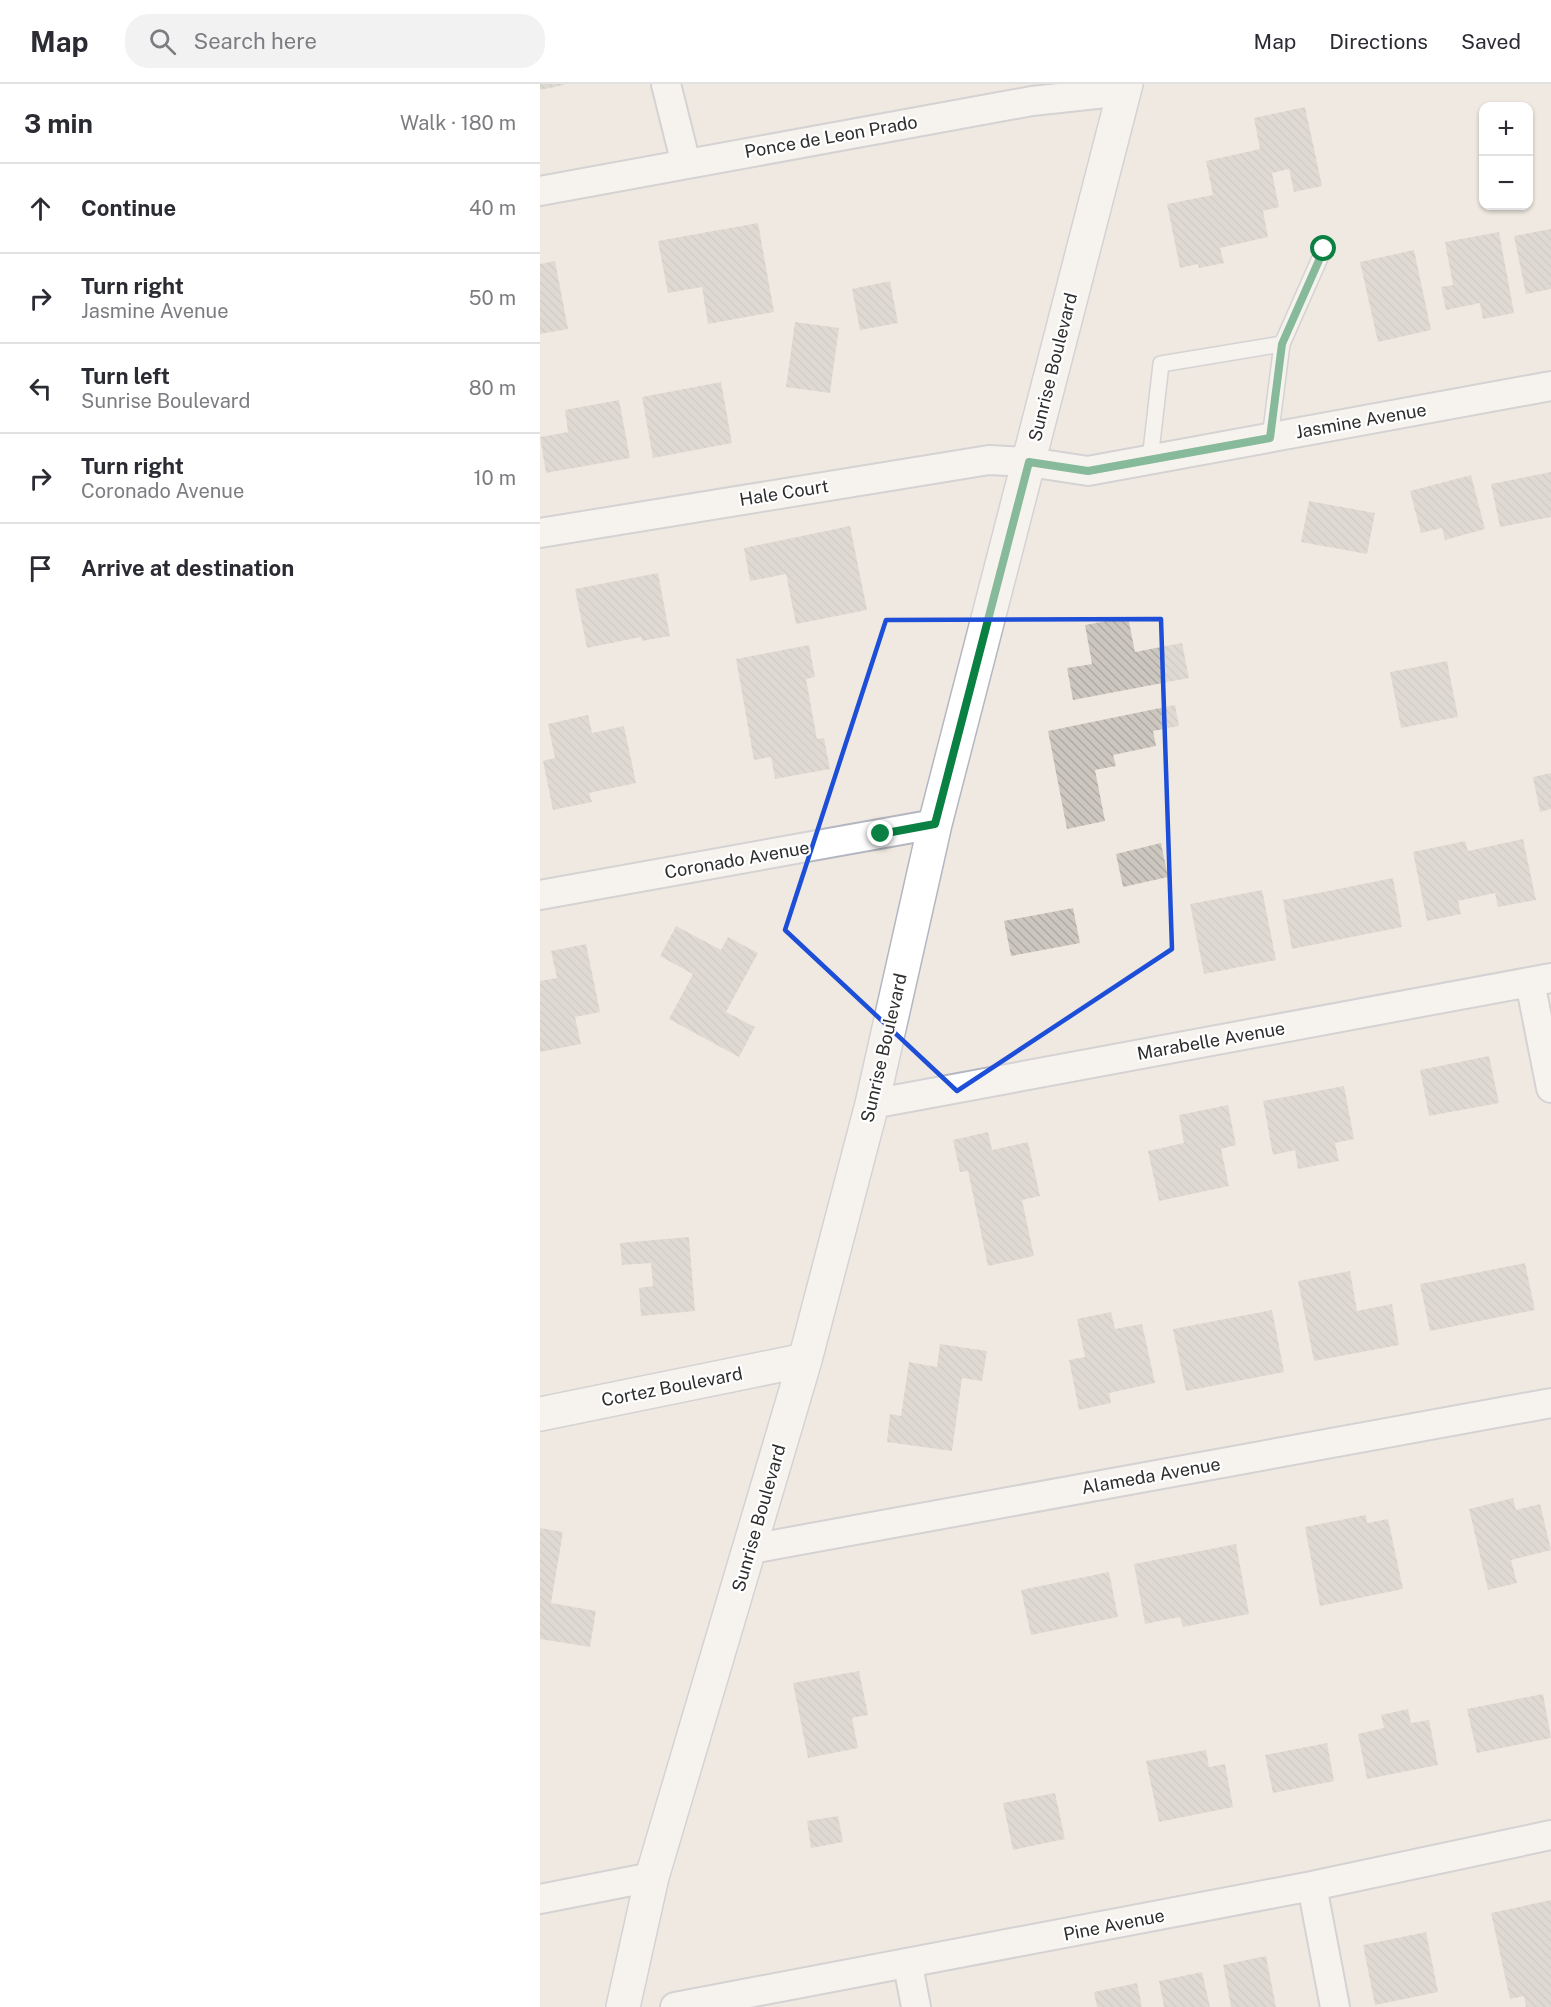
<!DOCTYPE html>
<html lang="en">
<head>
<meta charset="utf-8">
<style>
	body { margin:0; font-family:"Public Sans",sans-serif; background:#f2f2f3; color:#2b2b33 }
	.controls { position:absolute; right:18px; top:18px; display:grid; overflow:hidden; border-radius:12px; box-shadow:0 2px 4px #0004 }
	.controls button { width:54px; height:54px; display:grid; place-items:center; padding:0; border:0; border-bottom:2px solid #e1e1e2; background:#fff; color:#2b2b33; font:30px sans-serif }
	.stop { position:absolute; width:18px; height:18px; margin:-14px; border:4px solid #0b8043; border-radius:50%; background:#fff }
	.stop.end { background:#0b8043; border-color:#fff; box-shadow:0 2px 6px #0008 }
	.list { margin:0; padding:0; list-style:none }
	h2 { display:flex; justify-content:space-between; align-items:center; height:78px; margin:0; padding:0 24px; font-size:26px }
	h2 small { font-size:20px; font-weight:400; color:#7c7c81 }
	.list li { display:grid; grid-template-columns:39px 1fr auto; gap:18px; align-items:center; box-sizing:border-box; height:90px; padding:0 24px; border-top:2px solid #e1e1e2 }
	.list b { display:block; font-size:22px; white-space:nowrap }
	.list p { margin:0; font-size:20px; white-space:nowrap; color:#7c7c81 }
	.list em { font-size:20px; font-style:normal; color:#7c7c81 }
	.icon { flex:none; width:33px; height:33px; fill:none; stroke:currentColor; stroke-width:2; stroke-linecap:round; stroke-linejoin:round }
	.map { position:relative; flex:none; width:1011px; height:1923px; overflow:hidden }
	header { display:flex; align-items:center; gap:36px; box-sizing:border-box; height:84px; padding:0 30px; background:#fff; border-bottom:2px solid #e1e1e2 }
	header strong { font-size:28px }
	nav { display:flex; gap:33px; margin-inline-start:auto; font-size:21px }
	.search { width:420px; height:54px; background:#f2f2f3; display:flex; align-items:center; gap:15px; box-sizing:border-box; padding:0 21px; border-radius:24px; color:#7c7c81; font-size:22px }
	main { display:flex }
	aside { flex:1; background:#fff }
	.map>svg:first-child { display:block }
</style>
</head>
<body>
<header>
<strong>Map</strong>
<div class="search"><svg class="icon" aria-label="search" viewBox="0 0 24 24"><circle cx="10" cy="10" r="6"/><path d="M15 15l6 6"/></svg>Search here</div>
<nav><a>Map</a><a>Directions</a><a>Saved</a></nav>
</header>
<main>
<aside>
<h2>3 min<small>Walk · 180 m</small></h2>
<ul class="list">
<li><svg class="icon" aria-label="ahead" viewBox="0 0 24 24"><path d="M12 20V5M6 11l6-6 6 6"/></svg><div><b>Continue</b></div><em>40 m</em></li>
<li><svg class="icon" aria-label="right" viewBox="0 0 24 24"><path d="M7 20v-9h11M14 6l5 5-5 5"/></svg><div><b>Turn right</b><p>Jasmine Avenue</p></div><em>50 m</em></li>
<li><svg class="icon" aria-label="left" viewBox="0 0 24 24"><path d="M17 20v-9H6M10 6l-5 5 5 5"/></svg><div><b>Turn left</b><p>Sunrise Boulevard</p></div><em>80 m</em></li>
<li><svg class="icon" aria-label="right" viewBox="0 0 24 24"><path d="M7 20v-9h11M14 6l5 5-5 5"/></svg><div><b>Turn right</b><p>Coronado Avenue</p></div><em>10 m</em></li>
<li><svg class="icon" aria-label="arrive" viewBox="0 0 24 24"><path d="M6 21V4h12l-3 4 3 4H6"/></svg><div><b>Arrive at destination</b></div></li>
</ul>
</aside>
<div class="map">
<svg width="1011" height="1923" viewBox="0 0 1011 1923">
	<defs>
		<pattern id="building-back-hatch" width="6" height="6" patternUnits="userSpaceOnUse" patternTransform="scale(1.5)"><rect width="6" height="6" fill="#cbc7bf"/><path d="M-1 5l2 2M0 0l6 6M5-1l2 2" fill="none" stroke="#afaba4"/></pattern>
	</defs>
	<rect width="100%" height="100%" fill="#efe9e1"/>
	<path fill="url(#building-back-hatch)" d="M0,0H24V1L0,6Z
		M765,23L782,102L754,108L749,85L732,89L739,123L723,127L728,153L680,164L684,179L659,184L658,180L640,184L627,120L673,111L666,77L720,65L714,34Z
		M218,139L234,228L168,240L162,203L128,209L118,157Z
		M1011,145V205L986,210L974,152Z
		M959,148L974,229L943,235L940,219L906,226L901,203L913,201L905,158Z
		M874,166L891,246L838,258L820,178Z
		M15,177L28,245L0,250V180Z
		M350,197L358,239L320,246L312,205Z
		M255,238L299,244L290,309L246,303Z
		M181,298L192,359L113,374L102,313Z
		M79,316L90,374L6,389L0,353L28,348L25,326Z
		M1011,388V433L960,443L951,400Z
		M931,391L945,445L905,456L902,444L881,449L870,407Z
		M769,417L835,429L827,470L761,458Z
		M310,442L327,526L256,540L246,490L210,497L204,464Z
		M118,489L130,552L102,557L101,553L47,564L35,505Z
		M588,533L595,568L642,559L649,594L533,616L527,584L552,580L545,541Z
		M269,561L275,593L266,595L277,655L284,654L290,685L235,695L231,673L214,676L196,575Z
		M907,577L918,633L861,644L850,588Z
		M635,621L639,642L613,647L616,662L573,671L576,682L555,686L565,737L527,745L508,647Z
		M48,631L52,649L84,642L96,699L49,709L52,718L13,726L3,677L15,674L8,640Z
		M1011,689V725L1000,728L993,693Z
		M983,755L996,816L958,823L955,809L918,817L921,830L887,837L873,768L925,757L928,767Z
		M621,759L628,793L583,803L576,770Z
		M853,794L862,843L752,865L743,816Z
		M722,806L736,876L664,890L650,820Z
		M533,824L540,859L471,872L464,837Z
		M136,842L181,866L188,853L218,869L186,928L215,943L199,973L129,935L153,890L120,872Z
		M46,860L60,928L35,933L41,960L0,968V897L17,894L11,867Z
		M949,972L959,1019L889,1032L880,986Z
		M804,1002L814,1055L795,1059L799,1077L758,1085L755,1066L733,1071L723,1017Z
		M688,1021L696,1061L681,1065L689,1102L619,1117L608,1067L644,1059L639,1031Z
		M448,1048L452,1066L488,1058L500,1112L482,1116L494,1172L448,1182L428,1087L420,1088L413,1056Z
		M149,1153L155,1227L101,1232L99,1204L113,1202L111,1179L82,1181L80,1159Z
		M985,1179L995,1226L890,1247L880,1200Z
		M810,1187L817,1227L852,1220L859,1261L774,1277L758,1197Z
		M732,1226L744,1288L646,1307L633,1245Z
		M571,1228L575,1245L602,1240L615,1299L569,1309L571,1319L539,1326L529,1276L545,1273L537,1235Z
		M400,1260L447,1267L442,1297L422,1294L412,1367L347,1358L350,1330L361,1332L369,1278L397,1283Z
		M973,1414L976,1426L1000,1420L1011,1466L971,1476L977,1499L948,1506L929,1425Z
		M826,1431L827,1439L848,1435L863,1505L780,1522L765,1443Z
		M0,1444L23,1448L11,1519L56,1527L50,1563L0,1555Z
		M696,1460L709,1530L643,1543L640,1533L605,1540L594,1480Z
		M569,1488L578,1533L491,1551L481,1506Z
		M319,1587L328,1631L312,1634L318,1664L268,1674L253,1599Z
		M1003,1610L1011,1654L937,1669L927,1625Z
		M868,1625L871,1639L889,1636L898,1681L827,1695L818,1650L844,1644L841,1631Z
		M787,1659L794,1697L733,1709L725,1671Z
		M666,1666L669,1683L685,1680L693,1723L619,1738L606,1677Z
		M515,1709L525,1755L473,1766L463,1719Z
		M298,1732L303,1758L271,1764L267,1737Z
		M1011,1816V1923H986L984,1912L970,1915L951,1829Z
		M886,1848L898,1908L835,1921L823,1861Z
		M726,1872L736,1923H691L683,1881Z
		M662,1888L670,1923H624L619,1897Z
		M597,1899L602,1923H557L554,1908Z"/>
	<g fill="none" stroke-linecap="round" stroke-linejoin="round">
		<defs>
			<path id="lane" d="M742,260L784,165
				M610,376L621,280L742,260L730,354"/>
			<path id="street" d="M126,0L146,80
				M0,107L492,17L584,7
				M0,449L449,376L489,378L548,387L1011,302
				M0,811L395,740
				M990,898L1011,1004
				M332,1020L1011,894
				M211,1465L1011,1319
				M772,1802L795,1923
				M0,1815L112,1793
				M368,1881L376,1923
				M135,1923L772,1802L1011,1751"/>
			<path id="secondary" d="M0,1330L265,1276
				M83,1923L112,1793L265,1276L332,1020L395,740L586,0"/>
		</defs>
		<use href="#lane" stroke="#b4b7c1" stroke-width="18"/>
		<use href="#street" stroke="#b4b7c1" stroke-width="32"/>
		<use href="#secondary" stroke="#b4b7c1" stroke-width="36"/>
		<use href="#lane" stroke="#fff" stroke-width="15"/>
		<use href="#street" stroke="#fff" stroke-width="28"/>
		<use href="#secondary" stroke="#fff" stroke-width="33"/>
	</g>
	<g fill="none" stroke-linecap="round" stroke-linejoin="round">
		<path stroke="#0b8043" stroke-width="8" d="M341,750L395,740L489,378L548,387L730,354L742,260L784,165"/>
	</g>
	<path d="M0 0H1011V1923H0ZM621,535L632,865L417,1007L245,846L346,536Z" fill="#efe9e1" fill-opacity=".55" fill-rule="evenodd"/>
	<path fill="none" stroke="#1d4ed8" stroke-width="4.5" stroke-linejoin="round" d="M621,535L632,865L417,1007L245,846L346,536Z"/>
	<g text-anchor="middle" stroke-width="4.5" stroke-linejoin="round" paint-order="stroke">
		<g font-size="18" fill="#2e2e2e" stroke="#fff">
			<text transform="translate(291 53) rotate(-10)" y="6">Ponce de Leon Prado</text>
			<text transform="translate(513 283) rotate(-76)" y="6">Sunrise Boulevard</text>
			<text transform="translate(821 337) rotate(-10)" y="6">Jasmine Avenue</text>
			<text transform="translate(244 409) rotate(-9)" y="6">Hale Court</text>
			<text transform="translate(197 776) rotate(-10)" y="6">Coronado Avenue</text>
			<text transform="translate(671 957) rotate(-10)" y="6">Marabelle Avenue</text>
			<text transform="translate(344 964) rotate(-77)" y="6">Sunrise Boulevard</text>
			<text transform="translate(132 1303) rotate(-11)" y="6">Cortez Boulevard</text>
			<text transform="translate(611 1392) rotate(-10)" y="6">Alameda Avenue</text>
			<text transform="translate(219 1434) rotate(-74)" y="6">Sunrise Boulevard</text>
			<text transform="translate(574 1841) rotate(-11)" y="6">Pine Avenue</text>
		</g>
	</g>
</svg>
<div class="controls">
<button>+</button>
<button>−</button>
</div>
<div class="stop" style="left:784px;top:165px"></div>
<div class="stop end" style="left:341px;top:750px"></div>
</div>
</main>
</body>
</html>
